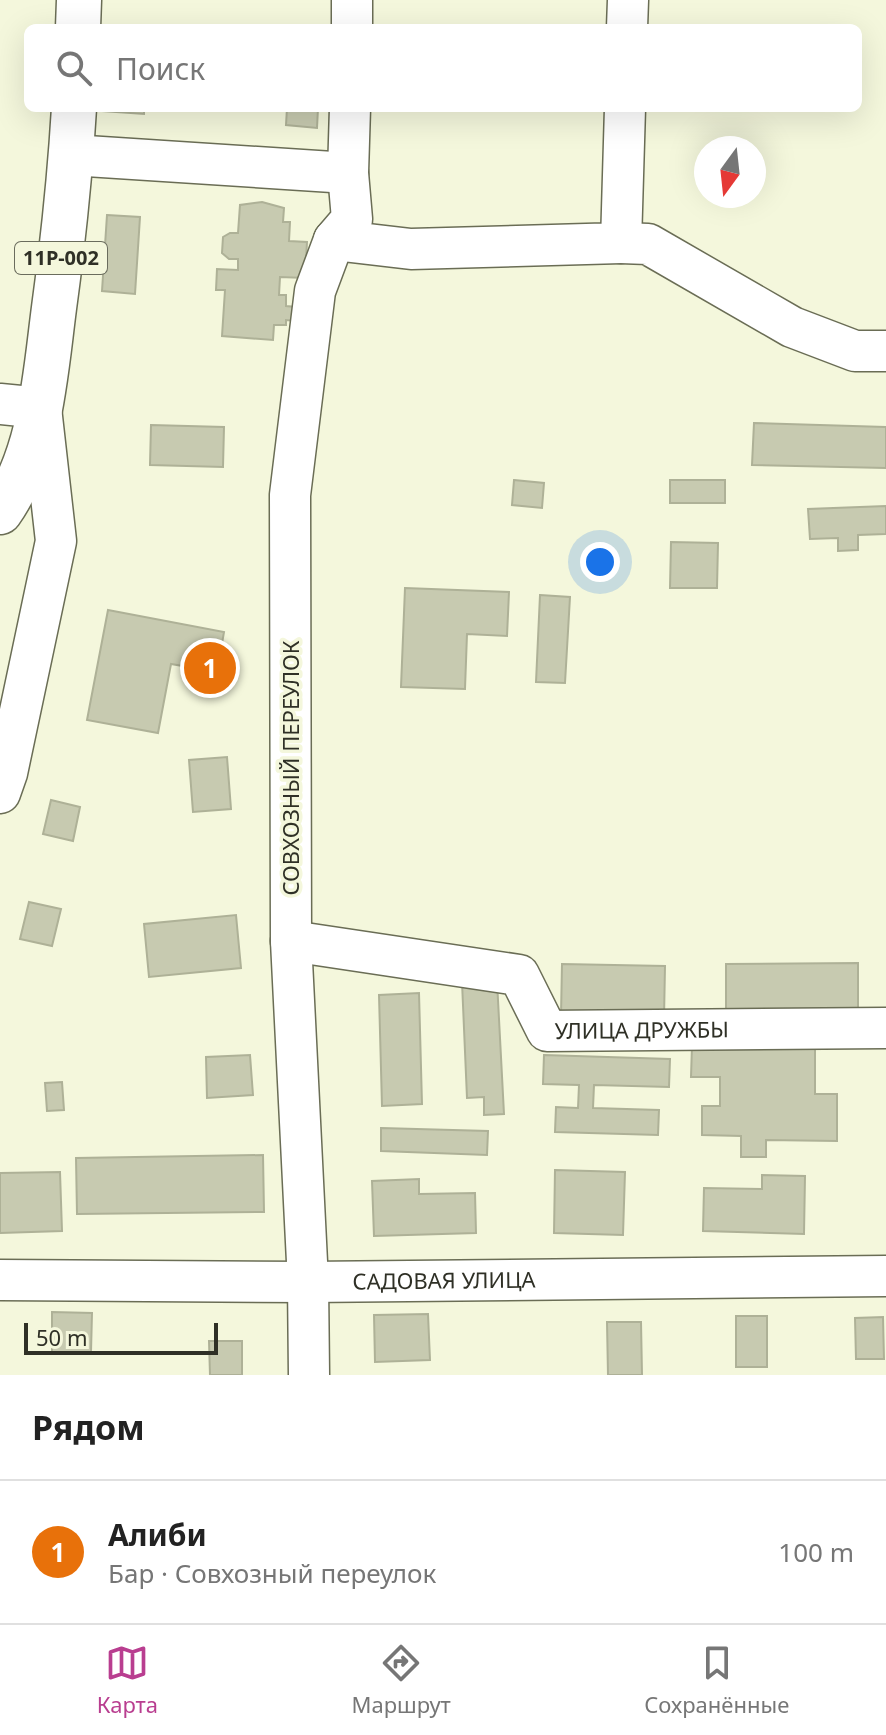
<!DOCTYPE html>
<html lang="ru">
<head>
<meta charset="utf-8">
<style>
	body { margin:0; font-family:"Noto Sans",sans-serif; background:#f2f2f2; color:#222 }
	.compass { position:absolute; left:694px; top:136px; width:72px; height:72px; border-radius:50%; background:#fff; box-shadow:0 8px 32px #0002; rotate:195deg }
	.scale { position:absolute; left:24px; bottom:20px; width:194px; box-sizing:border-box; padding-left:8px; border:4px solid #2f3026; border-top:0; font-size:22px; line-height:28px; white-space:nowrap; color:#2f3026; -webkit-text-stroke:6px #f4f7dc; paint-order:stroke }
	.you { position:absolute; left:600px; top:562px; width:28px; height:28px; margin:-20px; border:6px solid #fff; border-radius:50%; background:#1a73e8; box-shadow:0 0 0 12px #1a73e833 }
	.badge { display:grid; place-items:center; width:52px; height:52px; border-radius:50%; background:#b93e90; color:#fff; font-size:26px; font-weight:700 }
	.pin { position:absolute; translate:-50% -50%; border:4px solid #fff; box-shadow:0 2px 8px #0006 }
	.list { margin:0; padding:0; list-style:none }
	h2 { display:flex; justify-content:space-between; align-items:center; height:104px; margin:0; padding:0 32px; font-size:34px }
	h2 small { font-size:26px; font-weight:400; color:#767676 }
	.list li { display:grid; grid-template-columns:52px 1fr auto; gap:24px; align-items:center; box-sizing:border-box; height:144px; padding:0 32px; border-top:2px solid #e0e0e0 }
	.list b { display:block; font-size:30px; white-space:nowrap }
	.list p { margin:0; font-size:26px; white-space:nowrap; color:#767676 }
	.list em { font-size:26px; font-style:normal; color:#767676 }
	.icon { flex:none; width:44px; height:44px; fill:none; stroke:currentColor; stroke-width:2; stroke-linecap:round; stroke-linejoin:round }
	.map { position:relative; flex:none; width:886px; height:1375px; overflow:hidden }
	.search { position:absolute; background:#fff; box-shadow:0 8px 32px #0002; left:24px; right:24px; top:24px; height:88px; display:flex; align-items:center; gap:20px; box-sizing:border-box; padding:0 28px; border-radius:12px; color:#767676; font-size:30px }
	.sheet { height:248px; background:#fff }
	nav { display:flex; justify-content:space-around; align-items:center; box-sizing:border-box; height:112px; border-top:2px solid #e0e0e0; background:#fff; font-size:22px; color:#767676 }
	nav a { display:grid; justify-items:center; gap:4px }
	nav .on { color:#b93e90 }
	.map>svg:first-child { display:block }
</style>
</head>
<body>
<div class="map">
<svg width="886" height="1375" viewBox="0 0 886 1375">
	<rect width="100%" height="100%" fill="#f4f7dc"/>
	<path fill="#c7cab0" stroke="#aeb197" stroke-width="2" d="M104,108H144V114L103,111Z
		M287,108H318L317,128L286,125Z
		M262,202L284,208L283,222H290L289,241L307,242L305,278L280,277L279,295H286V306L296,307L295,321L286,320V325H274L273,340L222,336L225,290H216L217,269L238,270V259H229L222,253L223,237L230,233H238L240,205Z
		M107,215L140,217L135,294L102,291Z
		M754,423L886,427V468L752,465Z
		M151,425L224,427L223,467L150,465Z
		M514,480L544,483L542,508L512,505Z
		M670,480H725V503H670Z
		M886,506V534L858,535V550L838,551V538L810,539L808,509Z
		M671,542L718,543L717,588H670Z
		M405,588L509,592L507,636L467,634L465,689L401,687Z
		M540,595L570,597L565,683L536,682Z
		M108,610L224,632L217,672L171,664L158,733L87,720Z
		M227,757L231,809L193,812L189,760Z
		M51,800L80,807L73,841L43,834Z
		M29,902L61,909L52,946L20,939Z
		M236,915L241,968L149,977L144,924Z
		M858,963V1016H726V964Z
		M562,964L665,966L664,1018L561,1016Z
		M497,981L504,1114L484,1115V1097L467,1098L462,982Z
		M419,993L422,1104L382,1106L379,995Z
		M692,1046L815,1047V1094H837V1141L766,1140V1157H741V1136L702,1135V1106H720V1077H691Z
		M250,1055L253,1095L207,1098L206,1057Z
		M544,1055L670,1059L669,1087L594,1085L593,1108L659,1110L658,1135L555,1132L556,1107L578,1108L579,1085L543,1084Z
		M62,1082L64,1110L47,1111L45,1083Z
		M381,1128L488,1131L487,1155L381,1151Z
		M263,1155L264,1212L77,1214L76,1158Z
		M555,1170L625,1172L623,1235L554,1233Z
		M60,1172L62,1231L0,1233V1173Z
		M762,1175L805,1176L804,1234L703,1231L704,1188L762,1189Z
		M419,1179V1194L475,1193L476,1233L374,1236L372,1181Z
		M52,1312L92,1313L91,1352H52Z
		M428,1314L430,1360L375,1362L374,1315Z
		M736,1316H767V1367H736Z
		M883,1317L884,1359H856L855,1318Z
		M607,1322H641L642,1375H608Z
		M209,1341H242V1375H210Z"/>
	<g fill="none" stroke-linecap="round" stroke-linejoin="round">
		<defs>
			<g id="minor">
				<path d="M352,28V0"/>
				<path d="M627,28L628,0"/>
				<path d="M71,155L348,173"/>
				<path d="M334,240L411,249L621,243L625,108"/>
				<path d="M621,243L648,244L792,327L855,351H886"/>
				<path d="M0,404L41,408L56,541L7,773L0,793"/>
				<path id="s1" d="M291,941L519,975L547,1031L886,1028"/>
				<path id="s2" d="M0,1280L308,1282L886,1276"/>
				<path d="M309,1375L308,1282L291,941L290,495L315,291L334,240L352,219L348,173L350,108"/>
			</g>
			<path id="major" d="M78,28L79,0
				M0,512C41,454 45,377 54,308C63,242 70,175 74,108"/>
		</defs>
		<use href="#minor" stroke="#6a6d55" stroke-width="43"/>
		<use href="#major" stroke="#6a6d55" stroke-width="47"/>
		<use href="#minor" stroke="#fff" stroke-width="40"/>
		<use href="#major" stroke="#fff" stroke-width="44"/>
	</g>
	<g text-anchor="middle" stroke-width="7" stroke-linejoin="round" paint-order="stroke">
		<rect fill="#f4f7dc" stroke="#6a6c5d" stroke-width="2" x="15" y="242" width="92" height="32" rx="6"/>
		<g font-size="20" font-weight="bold" fill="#2f3026">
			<text x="61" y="265">11Р-002</text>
		</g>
		<g font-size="22" fill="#2f3026" stroke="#f4f7dc">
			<text transform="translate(291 768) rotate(-90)" y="8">СОВХОЗНЫЙ ПЕРЕУЛОК</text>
			<text dy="8" stroke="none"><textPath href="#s1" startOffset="388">УЛИЦА ДРУЖБЫ</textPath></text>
			<text dy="8" stroke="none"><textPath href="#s2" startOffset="444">САДОВАЯ УЛИЦА</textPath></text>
		</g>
	</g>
</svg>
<svg class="compass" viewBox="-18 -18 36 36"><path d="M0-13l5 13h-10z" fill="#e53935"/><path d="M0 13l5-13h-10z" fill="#767676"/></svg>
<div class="scale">50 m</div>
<div class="you"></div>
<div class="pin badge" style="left:210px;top:668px;background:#e8710a">1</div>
<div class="search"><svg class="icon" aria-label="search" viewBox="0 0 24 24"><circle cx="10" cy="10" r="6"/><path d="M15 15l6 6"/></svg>Поиск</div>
</div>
<section class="sheet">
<h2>Рядом<small></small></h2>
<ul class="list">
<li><span class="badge" style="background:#e8710a">1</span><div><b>Алиби</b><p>Бар · Совхозный переулок</p></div><em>100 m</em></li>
</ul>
</section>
<nav>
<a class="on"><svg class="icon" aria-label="map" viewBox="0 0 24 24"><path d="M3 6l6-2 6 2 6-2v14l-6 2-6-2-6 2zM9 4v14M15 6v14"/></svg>Карта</a>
<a><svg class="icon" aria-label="directions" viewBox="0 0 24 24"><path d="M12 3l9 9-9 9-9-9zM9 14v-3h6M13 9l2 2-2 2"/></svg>Маршрут</a>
<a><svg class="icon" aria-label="saved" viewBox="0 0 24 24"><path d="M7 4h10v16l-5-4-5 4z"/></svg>Сохранённые</a>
</nav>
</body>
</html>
